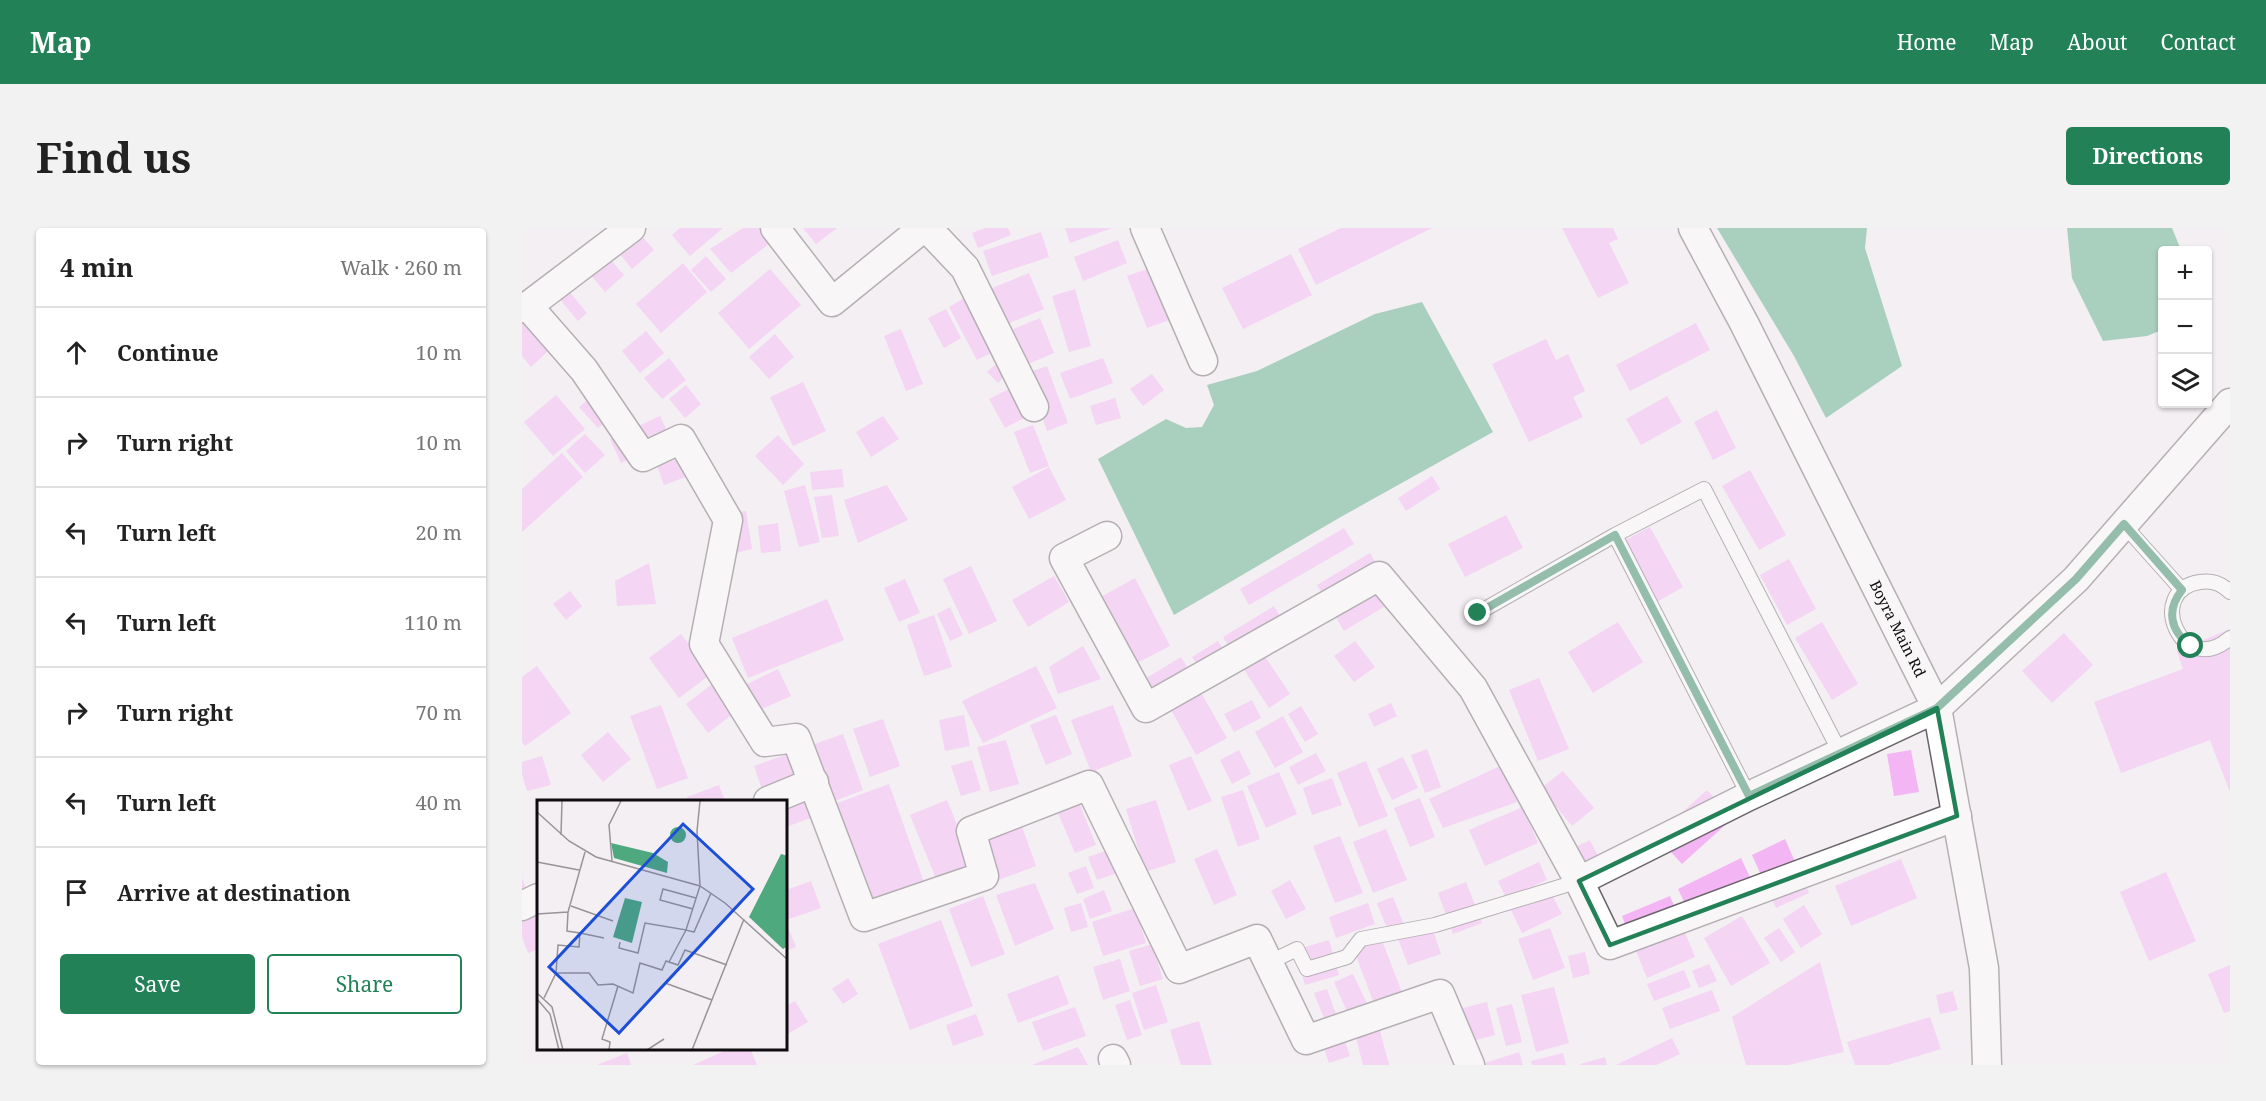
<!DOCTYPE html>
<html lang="en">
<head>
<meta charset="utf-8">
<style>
	body { margin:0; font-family:"Noto Serif",serif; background:#f2f2f2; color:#222 }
	.controls { position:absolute; right:18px; top:18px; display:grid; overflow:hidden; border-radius:6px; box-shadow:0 2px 4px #0004 }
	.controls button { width:54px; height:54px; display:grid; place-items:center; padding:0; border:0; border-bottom:2px solid #e0e0e0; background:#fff; color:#222; font:30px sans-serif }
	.stop { position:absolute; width:18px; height:18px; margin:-14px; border:4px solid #238158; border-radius:50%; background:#fff }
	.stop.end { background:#238158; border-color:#fff; box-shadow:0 2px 6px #0008 }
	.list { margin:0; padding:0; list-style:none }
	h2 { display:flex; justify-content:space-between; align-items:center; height:78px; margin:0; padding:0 24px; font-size:26px }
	h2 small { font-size:20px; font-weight:400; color:#767676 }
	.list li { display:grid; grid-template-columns:39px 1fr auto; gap:18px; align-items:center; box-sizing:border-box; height:90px; padding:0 24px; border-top:2px solid #e0e0e0 }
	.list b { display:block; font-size:22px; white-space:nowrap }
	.list em { font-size:20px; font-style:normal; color:#767676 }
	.actions { display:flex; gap:12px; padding:18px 24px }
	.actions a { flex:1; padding:14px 0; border:2px solid #238158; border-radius:6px; text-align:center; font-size:21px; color:#238158 }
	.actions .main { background:#238158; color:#fff }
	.icon { flex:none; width:33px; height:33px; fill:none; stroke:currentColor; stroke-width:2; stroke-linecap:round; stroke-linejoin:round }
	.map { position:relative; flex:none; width:1708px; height:837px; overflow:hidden; border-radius:6px }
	header { display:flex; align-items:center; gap:36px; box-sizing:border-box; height:84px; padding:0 30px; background:#238158; color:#fff }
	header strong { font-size:28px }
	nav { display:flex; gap:33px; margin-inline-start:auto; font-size:21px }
	.intro { display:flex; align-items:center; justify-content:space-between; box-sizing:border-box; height:144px; padding:0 36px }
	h1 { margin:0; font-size:42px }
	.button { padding:15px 27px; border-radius:6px; background:#238158; color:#fff; font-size:21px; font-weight:700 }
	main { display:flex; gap:36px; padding:0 36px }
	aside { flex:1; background:#fff; border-radius:6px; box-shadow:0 2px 4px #0004 }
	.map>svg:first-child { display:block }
</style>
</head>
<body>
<header>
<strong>Map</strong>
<nav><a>Home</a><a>Map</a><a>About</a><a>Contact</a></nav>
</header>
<div class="intro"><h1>Find us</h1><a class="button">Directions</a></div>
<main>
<aside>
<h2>4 min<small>Walk · 260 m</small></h2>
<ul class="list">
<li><svg class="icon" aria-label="ahead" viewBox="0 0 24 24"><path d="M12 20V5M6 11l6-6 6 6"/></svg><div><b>Continue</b></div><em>10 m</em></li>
<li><svg class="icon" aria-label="right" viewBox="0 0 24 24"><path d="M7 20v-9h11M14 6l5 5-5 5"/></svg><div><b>Turn right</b></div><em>10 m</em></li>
<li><svg class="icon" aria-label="left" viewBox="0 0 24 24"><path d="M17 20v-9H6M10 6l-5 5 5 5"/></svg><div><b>Turn left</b></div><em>20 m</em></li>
<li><svg class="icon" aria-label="left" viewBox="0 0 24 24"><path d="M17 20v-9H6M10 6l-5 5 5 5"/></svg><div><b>Turn left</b></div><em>110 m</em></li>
<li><svg class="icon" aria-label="right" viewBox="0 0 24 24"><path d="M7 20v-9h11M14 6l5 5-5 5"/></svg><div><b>Turn right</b></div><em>70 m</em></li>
<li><svg class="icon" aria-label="left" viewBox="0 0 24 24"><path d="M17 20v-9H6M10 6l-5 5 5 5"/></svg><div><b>Turn left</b></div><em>40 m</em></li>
<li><svg class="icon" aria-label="arrive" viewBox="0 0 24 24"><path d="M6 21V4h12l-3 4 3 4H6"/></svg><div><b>Arrive at destination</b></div></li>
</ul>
<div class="actions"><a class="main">Save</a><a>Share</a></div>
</aside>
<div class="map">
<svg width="1708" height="837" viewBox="0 0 1708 837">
	<rect width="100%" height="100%" fill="#f4eff3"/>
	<path fill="#4fa97e" d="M1195,0H1345L1343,20L1380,138L1304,190L1272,128Z
		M1545,0H1650L1659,22H1640V102L1625,108L1581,113L1550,50Z
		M900,74L971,204L817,290L652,387L576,231L644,191L664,200L680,199L692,177L685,157L735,143L853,86Z"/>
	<path fill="#f4b5f4" d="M113,0L132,22L110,41L91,18Z
		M158,0H201L168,28L150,7Z
		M221,0H241L252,12L209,45L188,21Z
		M281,0H315L294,16Z
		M463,0H486L489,7L456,20L450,5Z
		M543,0H590L548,15Z
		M819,0H910L794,57L776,21Z
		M1040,0H1091L1096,11L1087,15L1107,55L1076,70Z
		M519,4L527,29L470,48L461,23Z
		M596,12L605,35L561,53L552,29Z
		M80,22L102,47L83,64L61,38Z
		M769,26L790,67L721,101L700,60Z
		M184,28L204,51L189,64L169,42Z
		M161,35L185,64L139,105L114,76Z
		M631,39L650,91L625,100L605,48Z
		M248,41L279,77L227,121L196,85Z
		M507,45L522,81L473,101L458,65Z
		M45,61L65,85L56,93L36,69Z
		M553,61L569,118L547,124L530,68Z
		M446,68L475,122L455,132L427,79Z
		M0,76L35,115L9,139L0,128Z
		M424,81L439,110L422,120L406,90Z
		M518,90L532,125L492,142L477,107Z
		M1174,95L1188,122L1108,163L1094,137Z
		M379,101L401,156L384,163L362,108Z
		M124,103L142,125L118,145L100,123Z
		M253,106L272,129L247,151L227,129Z
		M1024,111L1034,132L1046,126L1063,163L1051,169L1061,189L1007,214L970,136Z
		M147,130L164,152L140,171L122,150Z
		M581,130L591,155L548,171L538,145Z
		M476,134L486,144L476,155L465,144Z
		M525,138L546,195L525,203L505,145Z
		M630,146L642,162L621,178L608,161Z
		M281,154L304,203L271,218L248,169Z
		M164,157L179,176L163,190L147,171Z
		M489,160L504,189L483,200L467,171Z
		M73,166L91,187L76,200L57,179Z
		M34,167L63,201L31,228L2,194Z
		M1145,168L1160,194L1119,217L1104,191Z
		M593,170L599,190L574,197L568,178Z
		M1195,182L1214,220L1191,232L1172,194Z
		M138,188L149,212L99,235L88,211Z
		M361,188L377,211L349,229L334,204Z
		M511,197L527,238L508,245L492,204Z
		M63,206L83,227L63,245L44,223Z
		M256,207L282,236L261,257L233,228Z
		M40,225L61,249L0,304V261Z
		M162,229L169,247L142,257L135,238Z
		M527,239L544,272L507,291L490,259Z
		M320,241L322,259L290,262L288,244Z
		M1228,242L1264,307L1237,322L1200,258Z
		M910,248L918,261L884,283L876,270Z
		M283,257L298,314L277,319L262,263Z
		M365,257L386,292L336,315L322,272Z
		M310,267L317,308L300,310L292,269Z
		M224,283L230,321L188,331L190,288Z
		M984,287L1001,320L943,349L926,316Z
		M256,295L259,323L239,325L236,298Z
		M1128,299L1161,359L1135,374L1102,313Z
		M822,300L832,316L727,377L718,361Z
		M848,325L875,371L822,403L795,357Z
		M1267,331L1294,381L1265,397L1238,347Z
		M127,335L134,376L95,378L93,353Z
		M449,338L475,393L447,406L421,351Z
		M532,348L547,374L506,399L490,372Z
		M613,350L648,418L613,436L579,369Z
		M383,351L398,385L377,394L362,360Z
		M48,363L60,378L44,392L31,376Z
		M305,371L322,412L226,450L210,410Z
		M752,378L764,398L713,429L701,409Z
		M428,379L441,407L428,413L415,386Z
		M412,387L430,439L402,448L385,397Z
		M1096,394L1121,434L1071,465L1046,424Z
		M1300,394L1336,456L1310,472L1273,410Z
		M1708,401V564L1688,512L1599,545L1572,474L1661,441L1655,423Z
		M1542,405L1571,437L1530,475L1500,443Z
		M159,406L189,446L157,470L127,430Z
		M696,413L705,428L680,444L670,429Z
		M833,413L853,439L832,454L812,428Z
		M561,418L579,451L536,466L527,439Z
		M738,421L768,466L747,480L717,434Z
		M659,429L674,453L628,481L613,457Z
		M15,438L49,485L3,518L0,514V449Z
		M514,438L535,480L461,515L440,473Z
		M256,441L269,468L233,484L221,458Z
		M1017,450L1047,521L1016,533L987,462Z
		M193,454L215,483L186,505L164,476Z
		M678,463L705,510L674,527L648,480Z
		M730,472L739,490L712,504L702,486Z
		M869,475L875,488L852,499L846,486Z
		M139,477L166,550L135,561L108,488Z
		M591,477L610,528L569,544L549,492Z
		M779,478L796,506L783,514L766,486Z
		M442,487L448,518L423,523L417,492Z
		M534,487L550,526L524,537L508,497Z
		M761,488L781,524L753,540L733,504Z
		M361,491L378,538L348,549L331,501Z
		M86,504L109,531L81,554L59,527Z
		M321,506L341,562L313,573L293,516Z
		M484,512L497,556L468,564L455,519Z
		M905,521L919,559L903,565L889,527Z
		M717,522L729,546L710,556L698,532Z
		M1389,522L1397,564L1372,568L1365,526Z
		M271,524L283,556L243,570L232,538Z
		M794,525L804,543L776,557L767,539Z
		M20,528L29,557L5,563L0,546V534Z
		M669,528L690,573L666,583L647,537Z
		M881,529L896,560L870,572L855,541Z
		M450,532L459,562L439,568L429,538Z
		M844,533L866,588L837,599L815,545Z
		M978,538L995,574L921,600L907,571Z
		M1041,543L1072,580L1050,598L1019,560Z
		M757,544L775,586L744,600L725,558Z
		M810,550L820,577L790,587L781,560Z
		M367,556L404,660L347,681L310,577Z
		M197,557L203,573H166L165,569Z
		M287,558L297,587L264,599V573Z
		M721,562L738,611L716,619L699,569Z
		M1185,562L1211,590L1160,636L1134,608Z
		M898,570L913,609L888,619L872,580Z
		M425,572L452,638L415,653L388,587Z
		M634,572L654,634L623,644L604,581Z
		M558,577L574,617L553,625L536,585Z
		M1001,579L1016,615L963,638L947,602Z
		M498,593L514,638L474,653L458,607Z
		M864,601L885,652L851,665L831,614Z
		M818,608L841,665L813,675L791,618Z
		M1263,611L1287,665L1254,680L1230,627Z
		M1068,612L1085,646L1039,626Z
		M695,621L715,667L692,677L672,631Z
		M586,622L595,645L575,652L566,629Z
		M1219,630L1235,664L1172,695L1156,661Z
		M1379,631L1395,670L1329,698L1313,658Z
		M1017,634L1025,652L984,670L976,653Z
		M564,638L572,660L555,666L546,645Z
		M1644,644L1674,713L1627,733L1598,664Z
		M0,650L16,693V721L6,725L0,709Z
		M768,652L784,681L764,691L749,663Z
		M289,653L299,680L264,692V662Z
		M944,654L960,695L931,706L916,665Z
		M513,655L532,701L493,718L474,667Z
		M582,662L590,683L568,691L561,671Z
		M1028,663L1040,686L1000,705L989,682Z
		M461,668L483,726L449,739L427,681Z
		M1148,668L1173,729L1125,750L1100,688Z
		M871,669L882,697L866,703L855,675Z
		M559,675L566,699L549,704L542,680Z
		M846,675L853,696L814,710L807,689Z
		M1282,677L1300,706L1279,720L1261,691Z
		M613,680L624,715L581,728L570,694Z
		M1220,688L1248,735L1209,758L1182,710Z
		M419,692L451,778L388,802L356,716Z
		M264,694L274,719L264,723Z
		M909,696L919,726L886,737L875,708Z
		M1028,700L1043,740L1011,752L996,711Z
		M1257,700L1273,724L1259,734L1242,710Z
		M859,710L881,767L853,778L831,720Z
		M807,712L817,747L783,757L773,722Z
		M630,716L641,751L618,758L607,723Z
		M1063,724L1068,746L1051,750L1046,728Z
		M598,731L608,763L581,772L571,739Z
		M1298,734L1322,824L1266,837H1224L1210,789Z
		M1187,736L1195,753L1177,760L1170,743Z
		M1708,737V783L1702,785L1686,746Z
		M1162,742L1169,759L1132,773L1125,756Z
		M831,746L846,778L826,786L812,754Z
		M536,747L547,776L496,795L485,766Z
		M326,750L336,766L321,776L310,761Z
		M634,757L646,794L622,802L610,765Z
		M1032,759L1047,815L1014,824L999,767Z
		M805,761L815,789L803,793L792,765Z
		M1190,762L1198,783L1148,801L1140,780Z
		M1431,763L1436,782L1418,786L1414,767Z
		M608,772L620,807L605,812L593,777Z
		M273,773L286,794L264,807V778Z
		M965,774L973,807L946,814L937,781Z
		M990,776L1000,814L984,818L974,780Z
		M553,779L564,808L521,823L510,794Z
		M454,786L462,807L431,818L424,797Z
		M1408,789L1419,821L1366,837H1333L1325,814Z
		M677,793L690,837H659L648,802Z
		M857,799L867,837H841L833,806Z
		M821,808L828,828L807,835L800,814Z
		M1150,810L1158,826L1134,837H1094Z
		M556,819L566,837H510Z
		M209,820H228L235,837H171Z
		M997,824L1001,837H957Z
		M105,825L109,837H75Z
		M1041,825L1044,837H1010L1009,833Z
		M1083,829L1085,837H1058V836Z"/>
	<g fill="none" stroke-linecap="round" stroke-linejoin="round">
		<defs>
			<path id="lane" d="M1601,296L1660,362
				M1708,364C1700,356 1690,352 1678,354C1622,362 1660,452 1708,410
				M956,385L1093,307
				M1227,568L1093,307L1182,261L1319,526
				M746,735L775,721L785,741L825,729L839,711L913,697L1057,653"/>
			<g id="street">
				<path d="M253,0L310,74L401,0"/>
				<path d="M405,0L443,40L512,179"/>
				<path d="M623,0L681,133"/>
				<path id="s1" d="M1171,0L1222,95L1415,480L1462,740L1465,837"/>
				<path d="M6,78L62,142L121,229L159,211L206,292L182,416L243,514L274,510L342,689L462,648L449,603L567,557L657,741L735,711L784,812L918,766L948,837"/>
				<path d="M0,80L6,78L109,0"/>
				<path d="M585,308L542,330L624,480L857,348L951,460L1057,653L1227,568L1415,480L1554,351L1708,175"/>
				<path d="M246,573L292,554"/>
				<path d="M1057,653L1088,717L1435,588"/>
				<path d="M0,678L16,670"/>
				<path d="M591,831L594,837"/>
			</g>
		</defs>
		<use href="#lane" stroke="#686368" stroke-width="16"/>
		<use href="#street" stroke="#686368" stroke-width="31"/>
		<use href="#lane" stroke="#fff" stroke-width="14"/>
		<use href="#street" stroke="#fff" stroke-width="28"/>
	</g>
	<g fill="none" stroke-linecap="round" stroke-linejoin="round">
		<path stroke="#238158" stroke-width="8" d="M956,385L1093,307L1227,568L1415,480L1554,351L1602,296L1660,362C1644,382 1648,403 1669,418"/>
	</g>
	<path d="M0 0H1708V837H0ZM1415,480L1435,588L1088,717L1057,653Z" fill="#f4eff3" fill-opacity=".55" fill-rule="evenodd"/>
	<path fill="none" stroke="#238158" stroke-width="4.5" stroke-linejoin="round" d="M1415,480L1435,588L1088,717L1057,653Z"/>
	<g text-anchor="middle" stroke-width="4.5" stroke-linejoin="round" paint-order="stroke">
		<g font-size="15" fill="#0e0c0e" stroke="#f4eff3">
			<text dy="5" stroke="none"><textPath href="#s1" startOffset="450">Boyra Main Rd</textPath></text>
		</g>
	</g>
	<g transform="translate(15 572)">
		<rect width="250" height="250" fill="#f4eff3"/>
		<path d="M133 35a8 8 0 1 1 16 0a8 8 0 1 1-16 0ZM74,43L116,53L131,62L130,73L77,58ZM244,54L251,56V146L246,149L212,117ZM88,98L105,102L95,143L76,137Z" fill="#4fa97e"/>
		<path fill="none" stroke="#989497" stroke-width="1.5" d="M0,12L32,41L59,57L163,86L188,103L251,160M24,35L25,1M75,61L72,25L84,1M0,62L42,70M34,106L76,121M156,109L123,100L126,89L159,98M0,114L31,112M43,133L67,138M83,142L82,148L101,153L108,123L149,130L163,86L160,31L163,1M132,162L149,130L157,132L174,93M19,173H52L61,185L76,184L96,193L103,163L125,170L129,161L141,165L148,150L190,165M128,183L175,200M0,193L15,207L26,250M7,198L19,173L21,145L42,147L43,133L30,131L31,112L48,52M0,199L13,214L22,250M72,250L73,242L65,239L81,186M110,250L127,239M155,250L207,119"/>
		<path fill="#1d4ed8" fill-opacity="0.15" stroke="#1d4ed8" stroke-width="3" d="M146,24L216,89L82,233L12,167Z"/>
		<rect width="250" height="250" fill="none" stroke="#0e0c0e" stroke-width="3"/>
	</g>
</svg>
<div class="controls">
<button>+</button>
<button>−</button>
<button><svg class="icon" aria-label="layers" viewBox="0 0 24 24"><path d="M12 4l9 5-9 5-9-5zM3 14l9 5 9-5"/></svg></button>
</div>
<div class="stop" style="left:1669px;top:418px"></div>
<div class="stop end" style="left:956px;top:385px"></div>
</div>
</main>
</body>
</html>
